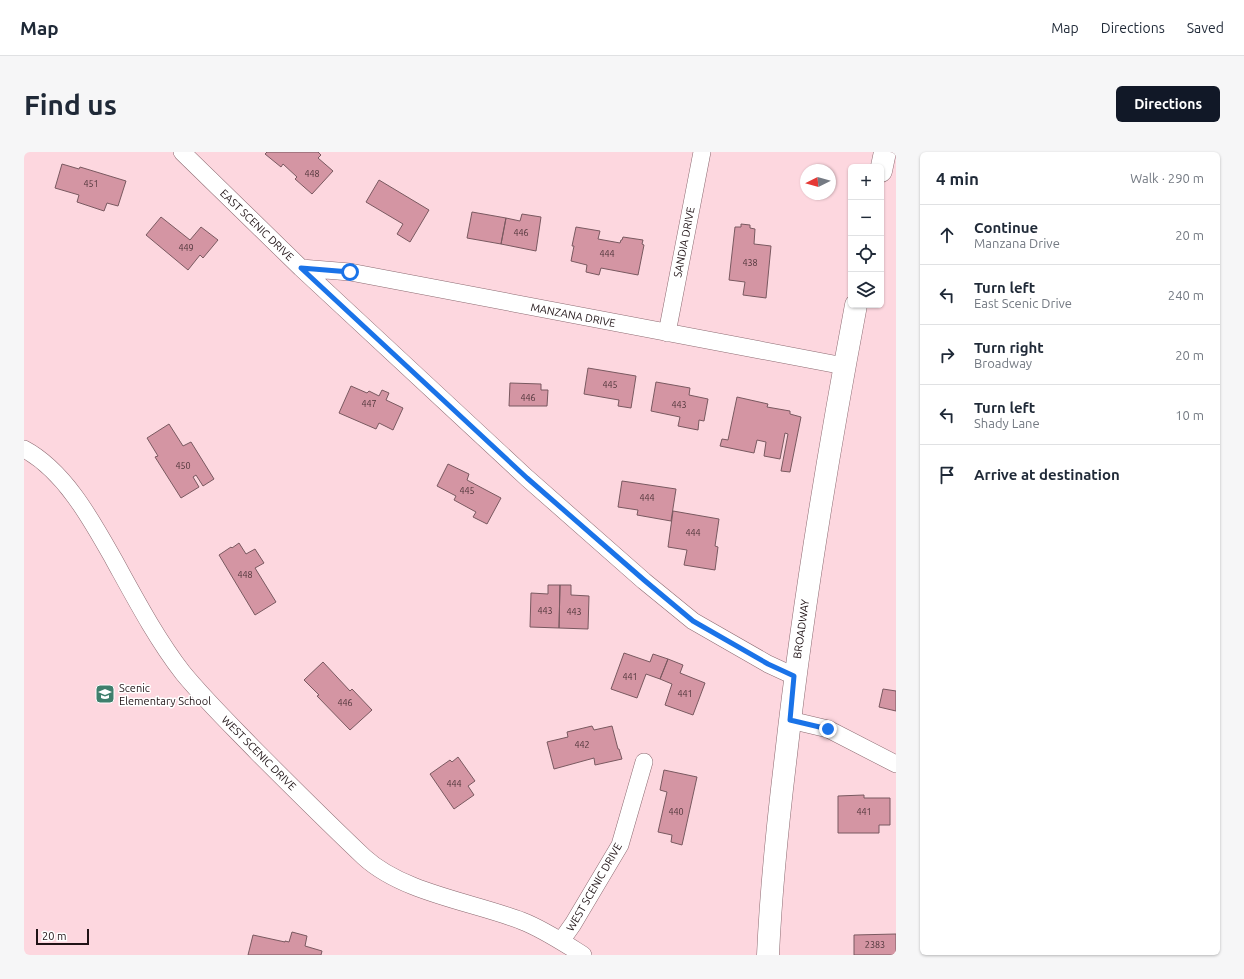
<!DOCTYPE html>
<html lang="en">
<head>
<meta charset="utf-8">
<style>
	body { margin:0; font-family:Ubuntu,sans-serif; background:#f6f6f7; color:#1f2937 }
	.controls { position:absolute; right:12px; top:12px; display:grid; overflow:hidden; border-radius:6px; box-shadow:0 1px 3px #0004 }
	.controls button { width:36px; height:36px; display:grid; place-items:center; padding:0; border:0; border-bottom:1px solid #e0e1e3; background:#fff; color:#1f2937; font:20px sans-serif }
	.compass { position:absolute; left:776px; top:12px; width:36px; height:36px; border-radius:50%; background:#fff; box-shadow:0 1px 3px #0004; rotate:265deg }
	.scale { position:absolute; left:12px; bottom:10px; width:53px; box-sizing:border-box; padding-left:4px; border:2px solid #201316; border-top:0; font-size:11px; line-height:14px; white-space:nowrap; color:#201316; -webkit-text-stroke:3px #fff; paint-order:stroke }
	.stop { position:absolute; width:12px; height:12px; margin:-9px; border:3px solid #1a73e8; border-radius:50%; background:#fff }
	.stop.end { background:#1a73e8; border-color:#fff; box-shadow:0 1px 4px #0008 }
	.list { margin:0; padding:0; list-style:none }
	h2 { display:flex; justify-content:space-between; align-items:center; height:52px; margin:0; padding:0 16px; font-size:17px }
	h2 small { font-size:13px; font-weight:400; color:#747a83 }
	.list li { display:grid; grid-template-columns:26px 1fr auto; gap:12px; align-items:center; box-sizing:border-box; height:60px; padding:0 16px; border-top:1px solid #e0e1e3 }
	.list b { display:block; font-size:15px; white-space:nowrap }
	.list p { margin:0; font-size:13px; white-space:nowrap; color:#747a83 }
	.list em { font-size:13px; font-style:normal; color:#747a83 }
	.icon { flex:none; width:22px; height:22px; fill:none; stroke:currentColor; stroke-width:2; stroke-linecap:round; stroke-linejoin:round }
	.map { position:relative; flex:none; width:872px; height:803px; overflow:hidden; border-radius:6px }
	header { display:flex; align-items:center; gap:24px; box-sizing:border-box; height:56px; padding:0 20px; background:#fff; border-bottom:1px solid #e0e1e3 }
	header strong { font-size:19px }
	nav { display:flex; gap:22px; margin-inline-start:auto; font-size:14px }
	.intro { display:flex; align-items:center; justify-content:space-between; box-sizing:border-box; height:96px; padding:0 24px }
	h1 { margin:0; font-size:28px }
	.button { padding:10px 18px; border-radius:6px; background:#111827; color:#fff; font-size:14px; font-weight:700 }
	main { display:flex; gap:24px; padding:0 24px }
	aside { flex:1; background:#fff; border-radius:6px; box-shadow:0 1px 3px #0004 }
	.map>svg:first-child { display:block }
</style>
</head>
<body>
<header>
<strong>Map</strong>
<nav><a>Map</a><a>Directions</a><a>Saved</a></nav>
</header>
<div class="intro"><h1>Find us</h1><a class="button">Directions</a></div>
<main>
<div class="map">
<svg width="872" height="803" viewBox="0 0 872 803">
	<rect width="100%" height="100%" fill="#fdd7df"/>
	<path fill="#d495a3" stroke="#795960" d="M243,0H294L297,3L294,6L309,19L288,42L271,27L273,25L259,12L257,15L241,2Z
		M38,12L55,17L56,15L102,29L94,54L83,51L80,59L53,50L55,43L31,36Z
		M355,28L405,58L386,90L373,82L379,72L342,50Z
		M448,60L482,66L477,92L443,86Z
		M498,62L517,65L512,99L477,92L482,66L496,69Z
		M137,65L166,88L177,75L194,88L179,106L176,103L164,118L122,83Z
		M717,72L726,73V76L731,77L730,92L747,94L742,146L719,143L721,130L705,128L711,75H717Z
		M552,75L576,79L574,87L596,91L597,88H598L599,85L619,88L618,92L620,93L614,123L577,116L575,123L562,120L563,113L547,109L550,94H548Z
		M564,216L612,224L607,256L594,254L595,248L560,242Z
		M632,230L666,236L665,243L684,247L680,269L675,268L674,278L654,274L656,265L627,259Z
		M486,231L517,232V238H524L523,254H485Z
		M327,234L343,241L345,239L355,244L358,238L365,241L362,248L379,256L369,278L355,271L352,277L315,261Z
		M713,245L744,252L743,255L766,259V262L777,265L766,320L757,319L764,282L761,281L756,307L740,304L742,290L733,288L730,301L696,294L698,287L704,288Z
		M145,272L159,294L167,290L190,327L179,334L172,323L169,325L175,335L157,346L131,305L134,304L123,286Z
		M424,312L445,322L443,328L477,346L463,372L449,365L452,360L430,348L432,344L413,334Z
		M598,329L652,337L647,369L613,363L614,358L594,355Z
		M649,359L695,367L691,394L694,395L691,418L660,413L663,398L644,395Z
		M215,391L222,402L231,397L240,411L231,416L252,450L231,463L195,403L207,395L208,396Z
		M524,433H536L535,476L506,475L507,441L524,442Z
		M536,433H547V443L565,444L564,477L535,476Z
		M600,501L626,510L629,502L644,507L636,527L622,522L613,546L587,537Z
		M644,507L659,513L656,521L681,531L669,563L641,553L648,532L636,527Z
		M299,510L326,539L328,537L348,558L326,578L293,544L295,543L280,528Z
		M859,537L872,539V559L855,555Z
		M568,574L570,578L588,574L594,597H595L598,607L571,613L570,606L530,617L523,590L544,585L543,580Z
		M434,605L451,629L444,634L450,643L430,657L406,622L426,608L428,610Z
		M640,618L673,625L658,693L647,690L648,683L634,680L643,640L636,638Z
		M840,643V646H866V673H855V681H814V644Z
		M268,780L283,784L281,794L298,799L297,803H224L229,783L261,790V789L265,790Z
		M872,782V803H830V783Z"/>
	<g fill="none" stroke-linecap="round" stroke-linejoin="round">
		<defs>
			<path id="minor" d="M158,0L277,116L503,326L620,429L669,469L744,512L770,524
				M277,116L326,120L820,214
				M643,181L678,0
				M0,297C41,319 68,369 90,408C111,446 132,486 159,521C182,549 209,575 234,601C269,636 304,671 340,705C379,741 449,750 498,769C519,777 540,791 559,803
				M766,568L804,577L872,612
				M537,789L549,772L596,693L620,610"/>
			<path id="major" d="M857,19L861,0
				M744,803C747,736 754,669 762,603C779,452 804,302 832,153"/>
		</defs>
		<use href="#minor" stroke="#8c6a71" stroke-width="18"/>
		<use href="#major" stroke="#8c6a71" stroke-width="23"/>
		<use href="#minor" stroke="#fff" stroke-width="17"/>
		<use href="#major" stroke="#fff" stroke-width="22"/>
	</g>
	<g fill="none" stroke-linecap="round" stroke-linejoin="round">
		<path stroke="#1a73e8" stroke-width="5" d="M326,120L277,116L503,326L620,428L669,469L744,512L770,524L766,568L804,577"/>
	</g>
	<defs>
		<symbol id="school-square" viewBox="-11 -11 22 22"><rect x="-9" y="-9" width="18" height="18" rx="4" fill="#3f7f6d" stroke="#fff"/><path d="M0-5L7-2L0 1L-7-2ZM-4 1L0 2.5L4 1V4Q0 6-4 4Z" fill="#fff"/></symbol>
	</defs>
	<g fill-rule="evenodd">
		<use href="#school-square" x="70" y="531" width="22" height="22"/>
	</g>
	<g text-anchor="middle" stroke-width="3" stroke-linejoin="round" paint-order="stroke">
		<g font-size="9" fill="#4d3439">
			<text x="288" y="25">448</text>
			<text x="67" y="35">451</text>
			<text x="497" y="84">446</text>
			<text x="162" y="99">449</text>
			<text x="583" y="105">444</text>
			<text x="726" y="114">438</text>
			<text x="586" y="236">445</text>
			<text x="504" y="249">446</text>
			<text x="345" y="255">447</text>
			<text x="655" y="256">443</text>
			<text x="159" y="317">450</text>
			<text x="443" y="342">445</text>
			<text x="623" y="349">444</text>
			<text x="669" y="384">444</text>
			<text x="221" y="426">448</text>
			<text x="521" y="462">443</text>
			<text x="550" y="463">443</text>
			<text x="606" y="528">441</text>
			<text x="661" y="545">441</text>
			<text x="321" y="554">446</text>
			<text x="558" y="596">442</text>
			<text x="430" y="635">444</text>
			<text x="652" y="663">440</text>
			<text x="840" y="663">441</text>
			<text x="851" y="796">2383</text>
		</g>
		<g font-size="11" fill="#201316" stroke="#fff">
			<text transform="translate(233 73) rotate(44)" y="4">EAST SCENIC DRIVE</text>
			<text transform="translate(660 90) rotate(-79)" y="4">SANDIA DRIVE</text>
			<text transform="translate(549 163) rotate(11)" y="4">MANZANA DRIVE</text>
			<text transform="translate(777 477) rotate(-82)" y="4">BROADWAY</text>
			<text transform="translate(235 601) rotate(45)" y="4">WEST SCENIC DRIVE</text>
			<text transform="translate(570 735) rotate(-60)" y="4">WEST SCENIC DRIVE</text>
		</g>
		<g font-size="11" fill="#201316" stroke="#fff" text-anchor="start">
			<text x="95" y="540">Scenic<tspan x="95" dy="13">Elementary School</tspan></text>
		</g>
	</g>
</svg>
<div class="controls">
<button>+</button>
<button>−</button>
<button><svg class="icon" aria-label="locate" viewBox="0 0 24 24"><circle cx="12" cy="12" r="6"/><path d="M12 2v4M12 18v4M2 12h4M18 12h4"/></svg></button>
<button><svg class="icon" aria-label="layers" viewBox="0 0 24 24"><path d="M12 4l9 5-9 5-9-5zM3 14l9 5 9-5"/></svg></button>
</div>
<svg class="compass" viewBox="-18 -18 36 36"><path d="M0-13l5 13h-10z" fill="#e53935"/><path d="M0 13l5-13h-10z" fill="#747a83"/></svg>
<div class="scale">20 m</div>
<div class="stop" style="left:326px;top:120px"></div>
<div class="stop end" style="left:804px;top:577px"></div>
</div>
<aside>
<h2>4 min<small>Walk · 290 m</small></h2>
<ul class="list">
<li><svg class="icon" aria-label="ahead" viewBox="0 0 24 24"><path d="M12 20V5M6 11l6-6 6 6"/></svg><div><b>Continue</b><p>Manzana Drive</p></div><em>20 m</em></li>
<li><svg class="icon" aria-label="left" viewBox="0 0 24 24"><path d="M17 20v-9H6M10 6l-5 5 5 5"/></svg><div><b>Turn left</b><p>East Scenic Drive</p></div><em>240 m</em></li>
<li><svg class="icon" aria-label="right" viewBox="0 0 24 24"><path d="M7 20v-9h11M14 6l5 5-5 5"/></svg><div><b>Turn right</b><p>Broadway</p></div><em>20 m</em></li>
<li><svg class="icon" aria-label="left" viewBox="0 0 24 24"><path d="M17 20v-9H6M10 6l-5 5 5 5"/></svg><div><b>Turn left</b><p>Shady Lane</p></div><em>10 m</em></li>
<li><svg class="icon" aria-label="arrive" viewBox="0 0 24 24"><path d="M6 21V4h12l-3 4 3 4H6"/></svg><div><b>Arrive at destination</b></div></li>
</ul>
</aside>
</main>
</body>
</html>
